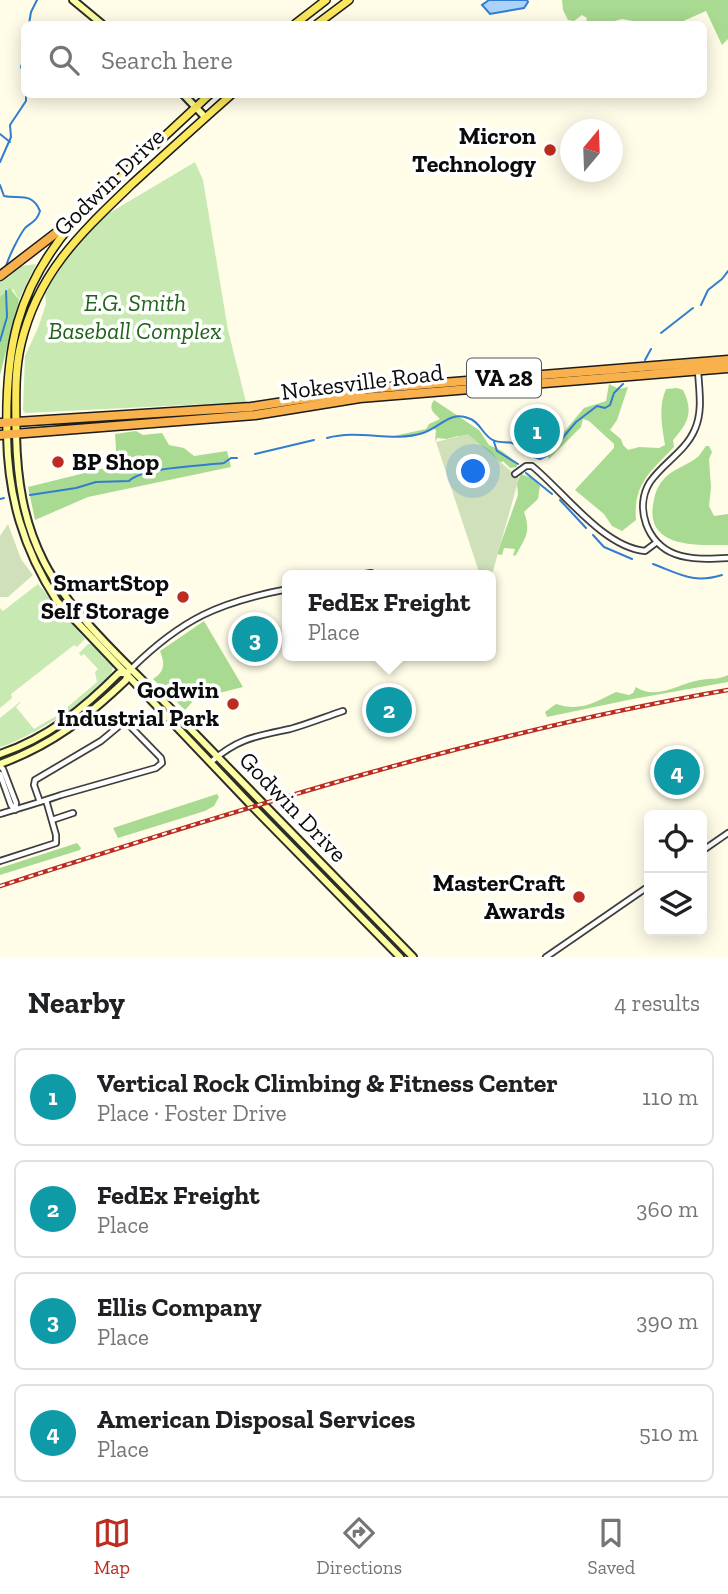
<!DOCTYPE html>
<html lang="en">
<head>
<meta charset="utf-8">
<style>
	body { margin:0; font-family:"Zilla Slab",serif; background:#f2f2f2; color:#202124 }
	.controls { position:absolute; right:21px; bottom:21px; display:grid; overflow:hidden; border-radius:10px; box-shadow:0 4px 18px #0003 }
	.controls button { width:63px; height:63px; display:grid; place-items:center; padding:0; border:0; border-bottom:2px solid #e0e0e0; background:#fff; color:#202124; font:35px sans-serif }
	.compass { position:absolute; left:560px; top:119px; width:63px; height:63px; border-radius:50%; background:#fff; box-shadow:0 4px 18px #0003; rotate:19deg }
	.you { position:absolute; left:474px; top:472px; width:24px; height:24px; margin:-18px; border:5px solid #fff; border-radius:50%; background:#1a73e8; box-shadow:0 0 0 10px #1a73e833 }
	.badge { display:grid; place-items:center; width:46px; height:46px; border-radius:50%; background:#bd2c20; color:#fff; font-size:23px; font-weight:700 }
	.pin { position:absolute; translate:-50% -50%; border:4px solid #fff; box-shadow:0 2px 7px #0006 }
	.popup { position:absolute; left:282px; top:570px; width:214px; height:91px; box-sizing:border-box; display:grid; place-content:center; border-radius:10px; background:#fff; filter:drop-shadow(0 2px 5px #0005); font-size:23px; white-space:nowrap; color:#757577 }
	.popup b { font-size:26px; color:#202124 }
	.popup::after { content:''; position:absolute; left:50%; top:100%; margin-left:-14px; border:14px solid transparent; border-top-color:#fff }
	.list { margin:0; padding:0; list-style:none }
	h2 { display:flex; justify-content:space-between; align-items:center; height:91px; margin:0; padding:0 28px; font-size:30px }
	h2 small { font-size:23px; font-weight:400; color:#757577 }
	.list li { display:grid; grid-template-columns:46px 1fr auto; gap:21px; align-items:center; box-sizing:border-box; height:98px; margin:0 14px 14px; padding:0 14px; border:2px solid #e0e0e0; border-radius:10px }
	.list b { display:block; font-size:26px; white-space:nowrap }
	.list p { margin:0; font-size:23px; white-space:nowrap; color:#757577 }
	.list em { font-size:23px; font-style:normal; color:#757577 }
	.icon { flex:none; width:38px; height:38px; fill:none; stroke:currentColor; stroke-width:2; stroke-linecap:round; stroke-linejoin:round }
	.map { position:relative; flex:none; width:728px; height:957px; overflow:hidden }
	.search { position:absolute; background:#fff; box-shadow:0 4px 18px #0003; left:21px; right:21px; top:21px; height:77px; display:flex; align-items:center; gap:18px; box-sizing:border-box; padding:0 24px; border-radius:10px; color:#757577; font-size:26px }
	.sheet { height:539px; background:#fff }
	nav { display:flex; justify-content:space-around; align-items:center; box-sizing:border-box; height:98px; border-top:2px solid #e0e0e0; background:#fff; font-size:19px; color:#757577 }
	nav a { display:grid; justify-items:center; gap:4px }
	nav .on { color:#bd2c20 }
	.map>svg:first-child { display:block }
</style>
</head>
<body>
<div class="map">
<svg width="728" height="957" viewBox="0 0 728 957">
	<rect width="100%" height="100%" fill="#fffde8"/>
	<path fill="#c8e9b2" d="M195,162L203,180L228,330L246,402L25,413L23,410L25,356L38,328L46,304L45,293L69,253L106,215Z
		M36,264L19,300L13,289L0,297V280L21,266Z
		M38,584L85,639L77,647L74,645L11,694L12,698L0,708V608L3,611Z
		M88,644H91L113,666C114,689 22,742 0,747V718L20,702H21L16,707L34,729L58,715L97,682L95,672L98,669L84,654L81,656L79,653Z"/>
	<path fill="#a9da91" d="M562,0H728V39L722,45L706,11L681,22V24H648L622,19L605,24H585L587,18L582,15L574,21L568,20L563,10Z
		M10,288L19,300L0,375V297Z
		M609,384L619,389L628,387L617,420L610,430L621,439L623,445L628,450L639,447L659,448L665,445C662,426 658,407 666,389L677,388L683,390C694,412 688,423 673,440L674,447C651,471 633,484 636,520L622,531L612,526L604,514L575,490L614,448V444L589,421L583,419L581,427L549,459L546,453L584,408L606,401Z
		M434,400L479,430L489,445L502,451L517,463V467L510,468L503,461L500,463L458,436L447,439L437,438L435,442L436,430L432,428L412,437L394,436L426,429L429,424L440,419C433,412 428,409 434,400Z
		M136,431L143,435L162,433L169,445L184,448L194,456L227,451L231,467L88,497L35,520L28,487L117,465L115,434Z
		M706,446H709L712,452L709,459L711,487L709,506L714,516L728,514V545C700,545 646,549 653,505C655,495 656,488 663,480C672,469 684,467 695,459C700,456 702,451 706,446Z
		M521,474L532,478L540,486L538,499L524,512C531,532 526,537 516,555L513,556L515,549L504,548L502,555L497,554L518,495L517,483Z
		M204,621L243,687L195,699L185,710L153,679C165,672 165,663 160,651Z
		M728,675V682L633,699L547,717L545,712L556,704C581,712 595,702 616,692L629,695L633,693L636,687C656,701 680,683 700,680C710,678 719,680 728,675Z
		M217,794L219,797L214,806L205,811L118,838L113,828Z
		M77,843L81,848L80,850L0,875V868Z"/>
	<path fill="#cfe0bb" d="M468,434L519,478L491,578L490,575H480L436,442Z
		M8,524L21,559L33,575L8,597H0V536Z"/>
	<path fill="#acd2f8" stroke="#317dd0" stroke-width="2" d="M489,0H527L528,2L524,8L490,14L482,5Z"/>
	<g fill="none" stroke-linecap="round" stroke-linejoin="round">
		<path stroke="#317dd0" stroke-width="2" d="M29,24L31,12L37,0
			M24,57L21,67L24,74
			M0,134L10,142
			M0,162L11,137L10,125L26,101V94
			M0,185L4,196C20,199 32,192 40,211C37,221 32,222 25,228C19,236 9,256 6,266
			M701,305L708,290L722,279L728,271
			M661,333L693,308
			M0,341L7,317L6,291
			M645,360L651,349
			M327,438C361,429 391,443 423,433C439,428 450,411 468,418C479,421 482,433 491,439C498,444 505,441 512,443C523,446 529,457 540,459L548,455L576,422L597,406L605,408L610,405L614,393L623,384
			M494,442L497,451L518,464
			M255,454L314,440
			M526,473L552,494
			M30,495L76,488L96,482L129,481C143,467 202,466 224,463L231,458H237
			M0,499L4,498
			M560,500L586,528
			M593,535L604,547L632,559
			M653,564C680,574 693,584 722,575"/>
		<defs>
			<path id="street" d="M698,370C699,390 703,411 695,429C686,451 663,463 650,482C634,507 647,544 675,554C691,560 711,559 728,558
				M515,474L526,466H532C563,491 603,547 645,551L657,542
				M359,575L371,573
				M132,668C182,619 219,602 288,589
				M211,762C238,738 257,736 290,729C308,724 325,717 343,711
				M0,766L3,769L16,803L15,810L11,805L0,774
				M0,814C20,808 41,802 61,795L156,768L162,763L161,758L125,721L101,741L35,780L34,785L40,802
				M52,820L73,813
				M702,851L728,833
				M0,861L56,843V835L46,800
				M546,957L649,886"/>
			<path id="secondary" d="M73,0L102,24
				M183,94L205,117
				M16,434C17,479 23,521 44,562C73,618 132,668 176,714C255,795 333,876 413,957
				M7,435C8,496 23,549 57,601L249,803L400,957
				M0,754C48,738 84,708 119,673H126
				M0,764C52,745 86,718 126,680L128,672"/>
			<path id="primary" d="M295,24L326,0
				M317,24L349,0
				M80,215L210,94
				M16,434C16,404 14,373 21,344C38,272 81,233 132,184C165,154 198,124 232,94
				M7,435C5,350 16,290 72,224"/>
			<path id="highway" d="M0,276L82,213
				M0,423L251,407L367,389L728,360
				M0,435L255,415L360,398L728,368"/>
		</defs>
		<use href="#street" stroke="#3e3e3e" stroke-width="8"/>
		<use href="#secondary" stroke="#2d2d2d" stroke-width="10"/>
		<use href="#primary" stroke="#1c1c1c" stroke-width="10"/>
		<use href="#highway" stroke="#1c1c1c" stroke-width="11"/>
		<use href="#street" stroke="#fff" stroke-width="4.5"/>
		<use href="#secondary" stroke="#feffa3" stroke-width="6"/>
		<use href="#primary" stroke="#fce95b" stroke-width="7"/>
		<use href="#highway" stroke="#f8b14d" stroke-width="8"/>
		<defs>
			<path id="rail" d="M0,886C240,809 479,733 728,690"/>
		</defs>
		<use href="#rail" stroke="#bd2c20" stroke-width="4.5"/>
		<use href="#rail" stroke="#fff" stroke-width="2" stroke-dasharray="5" stroke-linecap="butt"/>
	</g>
	<g fill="#bd2c20" stroke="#fff" stroke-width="2.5">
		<circle cx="550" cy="150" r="7"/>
		<circle cx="58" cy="462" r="7"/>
		<circle cx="183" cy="597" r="7"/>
		<circle cx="233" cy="704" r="7"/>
		<circle cx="579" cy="897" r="7"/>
	</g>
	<g text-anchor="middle" stroke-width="7" stroke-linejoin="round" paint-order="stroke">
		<rect fill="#fff" stroke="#545454" stroke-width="2" x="467" y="358.5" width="74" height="39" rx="5"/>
		<g font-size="23" font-weight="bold" fill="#0b0b0b">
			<text x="504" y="386">VA 28</text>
		</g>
		<g font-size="24" font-weight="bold" fill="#0b0b0b" stroke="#fff" text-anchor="end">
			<text x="536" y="144">Micron<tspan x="536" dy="28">Technology</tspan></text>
			<text x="72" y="470" text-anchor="start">BP Shop</text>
			<text x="169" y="591">SmartStop<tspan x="169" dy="28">Self Storage</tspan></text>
			<text x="219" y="698">Godwin<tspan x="219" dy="28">Industrial Park</tspan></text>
			<text x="565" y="891">MasterCraft<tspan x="565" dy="28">Awards</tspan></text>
		</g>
		<g font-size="24" fill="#0b0b0b" stroke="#fff">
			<text transform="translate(109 182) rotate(-44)" y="8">Godwin Drive</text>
			<text transform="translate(362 382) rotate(-7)" y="8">Nokesville Road</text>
			<text transform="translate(293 807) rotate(46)" y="8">Godwin Drive</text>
		</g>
		<g font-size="24" font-style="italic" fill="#20631a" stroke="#fff">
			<text x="135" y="311">E.G. Smith<tspan x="135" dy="28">Baseball Complex</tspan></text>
		</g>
	</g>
</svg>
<div class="controls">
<button><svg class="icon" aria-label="locate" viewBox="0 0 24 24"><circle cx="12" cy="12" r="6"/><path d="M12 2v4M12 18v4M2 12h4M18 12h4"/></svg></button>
<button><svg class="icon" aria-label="layers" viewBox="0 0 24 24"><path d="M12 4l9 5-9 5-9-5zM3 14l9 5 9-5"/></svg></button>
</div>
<svg class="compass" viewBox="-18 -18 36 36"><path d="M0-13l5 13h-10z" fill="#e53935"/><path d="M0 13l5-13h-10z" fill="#757577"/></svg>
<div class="you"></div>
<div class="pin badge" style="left:537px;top:431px;background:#0f9aa8">1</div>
<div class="pin badge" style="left:389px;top:710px;background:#0f9aa8">2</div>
<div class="popup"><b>FedEx Freight</b>Place</div>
<div class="pin badge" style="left:255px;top:639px;background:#0f9aa8">3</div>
<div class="pin badge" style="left:677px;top:772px;background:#0f9aa8">4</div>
<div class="search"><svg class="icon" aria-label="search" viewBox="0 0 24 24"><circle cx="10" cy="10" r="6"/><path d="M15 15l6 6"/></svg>Search here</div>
</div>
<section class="sheet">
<h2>Nearby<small>4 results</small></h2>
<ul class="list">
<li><span class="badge" style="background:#0f9aa8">1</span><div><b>Vertical Rock Climbing &amp; Fitness Center</b><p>Place · Foster Drive</p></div><em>110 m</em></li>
<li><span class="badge" style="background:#0f9aa8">2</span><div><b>FedEx Freight</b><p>Place</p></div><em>360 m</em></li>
<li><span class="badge" style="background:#0f9aa8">3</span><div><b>Ellis Company</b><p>Place</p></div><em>390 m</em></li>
<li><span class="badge" style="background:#0f9aa8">4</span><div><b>American Disposal Services</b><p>Place</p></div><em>510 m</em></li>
</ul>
</section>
<nav>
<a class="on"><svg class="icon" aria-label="map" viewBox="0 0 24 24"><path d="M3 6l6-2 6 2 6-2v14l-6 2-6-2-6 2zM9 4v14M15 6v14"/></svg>Map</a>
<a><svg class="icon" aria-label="directions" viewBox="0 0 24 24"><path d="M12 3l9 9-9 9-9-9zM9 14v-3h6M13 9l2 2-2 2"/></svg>Directions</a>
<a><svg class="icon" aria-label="saved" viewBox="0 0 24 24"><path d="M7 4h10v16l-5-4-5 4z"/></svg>Saved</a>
</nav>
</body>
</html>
